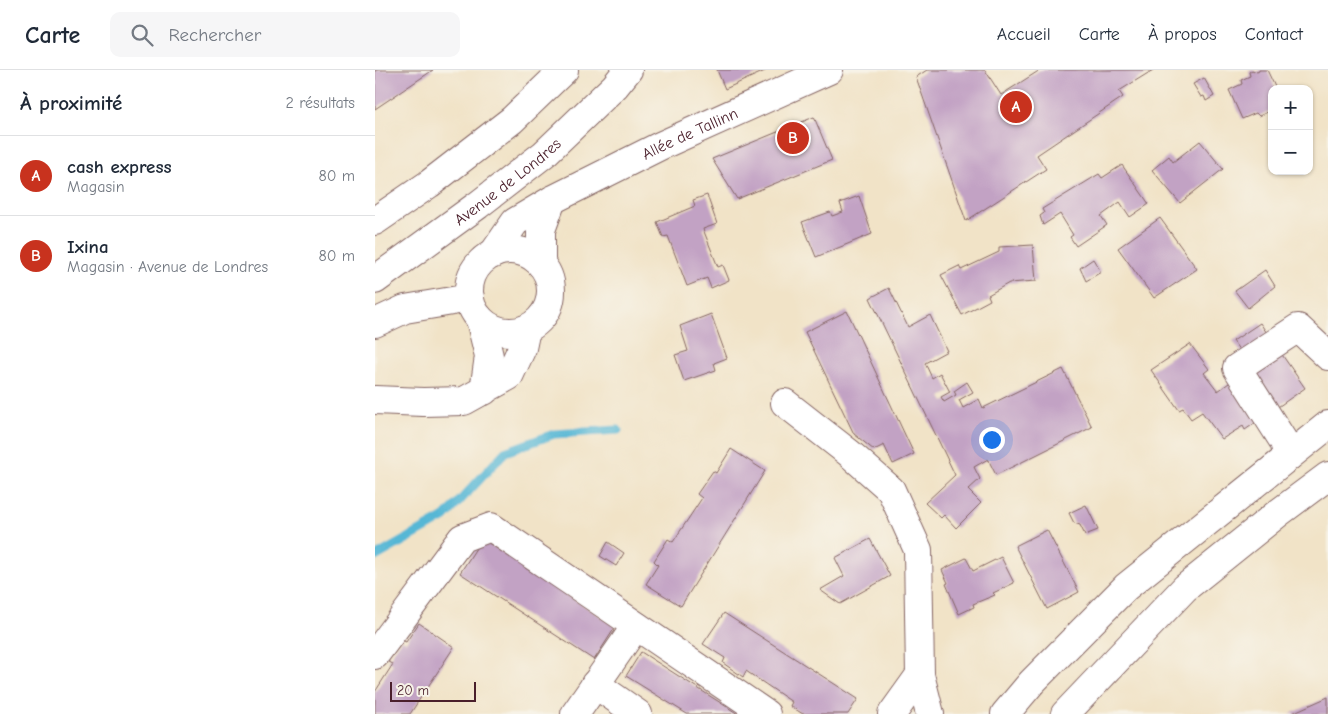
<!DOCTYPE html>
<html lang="fr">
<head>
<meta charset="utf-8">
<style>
	body { margin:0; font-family:"Comic Neue",sans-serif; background:#f6f6f7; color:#1f2937 }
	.controls { position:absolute; right:15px; top:15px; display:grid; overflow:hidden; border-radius:10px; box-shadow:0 1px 4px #0004 }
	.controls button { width:45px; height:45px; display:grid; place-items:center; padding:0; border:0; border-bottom:1px solid #e0e1e3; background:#fff; color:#1f2937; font:25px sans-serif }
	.scale { position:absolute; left:15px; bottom:12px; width:86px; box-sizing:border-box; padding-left:5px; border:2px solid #4a1f2b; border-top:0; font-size:14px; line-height:18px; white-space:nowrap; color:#4a1f2b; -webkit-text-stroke:4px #f7f3e8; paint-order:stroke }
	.you { position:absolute; left:616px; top:369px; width:18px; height:18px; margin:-12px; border:4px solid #fff; border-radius:50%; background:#1a73e8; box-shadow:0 0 0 8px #1a73e833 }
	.badge { display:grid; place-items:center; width:32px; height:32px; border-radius:50%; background:#c8321e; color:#fff; font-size:16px; font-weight:700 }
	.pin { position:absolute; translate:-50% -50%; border:2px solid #fff; box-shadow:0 1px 5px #0006 }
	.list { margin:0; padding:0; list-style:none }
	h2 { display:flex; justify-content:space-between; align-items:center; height:65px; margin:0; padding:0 20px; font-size:21px }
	h2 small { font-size:16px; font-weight:400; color:#747a83 }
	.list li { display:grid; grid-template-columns:32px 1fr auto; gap:15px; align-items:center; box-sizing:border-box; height:80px; padding:0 20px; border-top:1px solid #e0e1e3 }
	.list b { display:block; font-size:19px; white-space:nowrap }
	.list p { margin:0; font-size:16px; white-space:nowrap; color:#747a83 }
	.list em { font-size:16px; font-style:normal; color:#747a83 }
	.icon { flex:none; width:28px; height:28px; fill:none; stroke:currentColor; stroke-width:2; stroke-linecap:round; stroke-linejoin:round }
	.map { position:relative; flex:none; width:953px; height:644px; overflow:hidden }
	header { display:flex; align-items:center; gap:30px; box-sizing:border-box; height:70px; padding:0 25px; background:#fff; border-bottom:1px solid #e0e1e3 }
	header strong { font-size:24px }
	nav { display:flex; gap:28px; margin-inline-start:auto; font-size:18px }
	.search { width:350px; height:45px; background:#f6f6f7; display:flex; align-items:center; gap:12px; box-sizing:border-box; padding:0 18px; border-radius:10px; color:#747a83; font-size:19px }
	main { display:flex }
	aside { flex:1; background:#fff }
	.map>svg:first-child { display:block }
</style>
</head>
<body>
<header>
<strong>Carte</strong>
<div class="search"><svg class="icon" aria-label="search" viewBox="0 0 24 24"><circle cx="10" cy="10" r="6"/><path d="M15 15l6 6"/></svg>Rechercher</div>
<nav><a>Accueil</a><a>Carte</a><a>À propos</a><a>Contact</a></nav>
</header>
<main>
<aside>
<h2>À proximité<small>2 résultats</small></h2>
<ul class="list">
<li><span class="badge">A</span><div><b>cash express</b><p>Magasin</p></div><em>80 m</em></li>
<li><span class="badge">B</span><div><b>Ixina</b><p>Magasin · Avenue de Londres</p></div><em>80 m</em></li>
</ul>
</aside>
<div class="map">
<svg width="953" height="644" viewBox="0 0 953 644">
	<rect width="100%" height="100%" fill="#f7f3e8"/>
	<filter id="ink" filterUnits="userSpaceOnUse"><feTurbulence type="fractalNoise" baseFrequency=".02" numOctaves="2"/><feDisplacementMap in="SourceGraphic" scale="10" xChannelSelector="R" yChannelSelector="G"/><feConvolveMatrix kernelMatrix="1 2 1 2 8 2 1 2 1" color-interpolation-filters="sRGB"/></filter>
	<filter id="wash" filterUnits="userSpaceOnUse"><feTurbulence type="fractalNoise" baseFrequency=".0096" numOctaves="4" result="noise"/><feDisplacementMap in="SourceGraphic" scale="20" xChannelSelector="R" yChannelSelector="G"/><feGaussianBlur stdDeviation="1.12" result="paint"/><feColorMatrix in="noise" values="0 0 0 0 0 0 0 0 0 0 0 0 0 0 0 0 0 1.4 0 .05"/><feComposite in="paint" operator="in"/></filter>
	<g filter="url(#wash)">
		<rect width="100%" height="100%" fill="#f1e3c7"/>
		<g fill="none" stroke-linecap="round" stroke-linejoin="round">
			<path stroke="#56b7d5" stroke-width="9" d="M0,487L70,447L130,382L179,364L243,360"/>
		</g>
		<g id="blocks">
			<path fill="#c2a2c4" d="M0,0H58L0,39Z
				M342,0H392L350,19Z
				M552,0H610L626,25L665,0H778L744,21L748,27L662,85L671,99L591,151L541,7Z
				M877,0L882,2L884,1V0H892L901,19H897V40L884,46L881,43L867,49L854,20L867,14L866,10L875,6L874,2Z
				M829,8L839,26L831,31L829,26L826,27L818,14Z
				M439,47L457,90L362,129L337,89Z
				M825,71L848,99L805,133L777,100L794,86L798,92Z
				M747,95L774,134L755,147L745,132L726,146L732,155L701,176L695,167L698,165L685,144L668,155L665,146L669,143L667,139L724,104L727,108Z
				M332,125L342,154L328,159L343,197L348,195L354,210L336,218L332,208L312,216L293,166L288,167L282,152L320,136L318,130Z
				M484,126L497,164L441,187L427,152L455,142L457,146L468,142L465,133Z
				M785,148L822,199L779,228L743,178Z
				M658,175L661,211L634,213L613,225L615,230L587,245L566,205L584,196L586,200L624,182V177Z
				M718,189L726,202L711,211L705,198Z
				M890,200L900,216L873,238L860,221Z
				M514,218L533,257L555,245L572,281L550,293L557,308L565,303L575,322L566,327L569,332L581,325L579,321L592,312L598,322L584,330L588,338L604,329L608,338L688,299L717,357L621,405L613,389L599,397L605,409L593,420L606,433L581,458L569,445L566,448L550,433L580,405L495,228Z
				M472,241L539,384L518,394L509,375L499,380L479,364L430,262Z
				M336,244L352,288L339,293L341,300L309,311L300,285L313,281L305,256Z
				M885,253L930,318L870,360L868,356L847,369L827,342L816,349L808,338L804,340L776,300L815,274L834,299L829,303L843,321L876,297L858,271Z
				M356,379L390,401L306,536L271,514L283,495L279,491L293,469L298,472L327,428L322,424L338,401L341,403Z
				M711,435L723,460L710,465L705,455L699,453L694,443Z
				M672,460L704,522L672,539L640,476Z
				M107,469L129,483L132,479L153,493L150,498L241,556L219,590L85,503Z
				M495,469L515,506L465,534L445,520L469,506L460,488Z
				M233,472L249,483L241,496L225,486Z
				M626,487L639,513L618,523L620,525L598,534L599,537L584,544L571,514L573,513L567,500L591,488L598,501Z
				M349,543L483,629L473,644H428L415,636L417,632L371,601L368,607L348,593L350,588L328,574Z
				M44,553L79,577L35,644H0V622L18,594L12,591L27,570L31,572Z
				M266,582L363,644H312L251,606Z
				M953,627V644H915Z"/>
		</g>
	</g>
	<g filter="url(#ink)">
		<use href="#blocks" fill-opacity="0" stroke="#846462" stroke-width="1"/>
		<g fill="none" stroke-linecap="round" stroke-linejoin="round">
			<defs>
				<g id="minor">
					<circle cx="135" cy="221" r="41"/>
					<path id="s1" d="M118,184L140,152L177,130L285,76L454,0"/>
					<path d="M166,194V160L177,130"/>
					<path d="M105,249L114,286L109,321"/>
					<path d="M0,253L30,239L95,228"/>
					<path d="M0,330L48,332L89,331L134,306L147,278L151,259"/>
					<path d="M410,333L474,383L516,420L543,480L545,605L555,644"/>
					<path d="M913,387L909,372L862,298L923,258L953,286"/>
					<path d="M0,585L87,468L116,457L391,644"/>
					<path d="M220,614L263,644"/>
					<path d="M200,644L261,556"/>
					<path d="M517,644L545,605"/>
				</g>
				<g id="major">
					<path d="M0,151L54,114L137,50L189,0"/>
					<path id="s2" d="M0,210L103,135L169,84L240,16L253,0"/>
					<path d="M630,644L657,612L751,517L953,355"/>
					<path d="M690,644L810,518L902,444L953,406"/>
				</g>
			</defs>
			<use href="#minor" stroke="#846462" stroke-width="30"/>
			<use href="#major" stroke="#846462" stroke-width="30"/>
			<use href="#minor" stroke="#fff" stroke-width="28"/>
			<use href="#major" stroke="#fff" stroke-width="28"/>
		</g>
	</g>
	<g text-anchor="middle" stroke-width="4" stroke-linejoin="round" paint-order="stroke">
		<g font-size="16" fill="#4a1f2b" stroke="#f7f3e8">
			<text dy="6" stroke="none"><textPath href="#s1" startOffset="235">Allée de Tallinn</textPath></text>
			<text dy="6" stroke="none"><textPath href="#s2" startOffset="165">Avenue de Londres</textPath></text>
		</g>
	</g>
</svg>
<div class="controls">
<button>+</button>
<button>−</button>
</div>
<div class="scale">20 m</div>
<div class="you"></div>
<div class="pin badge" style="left:641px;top:37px">A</div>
<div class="pin badge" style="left:418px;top:68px">B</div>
</div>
</main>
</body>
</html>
